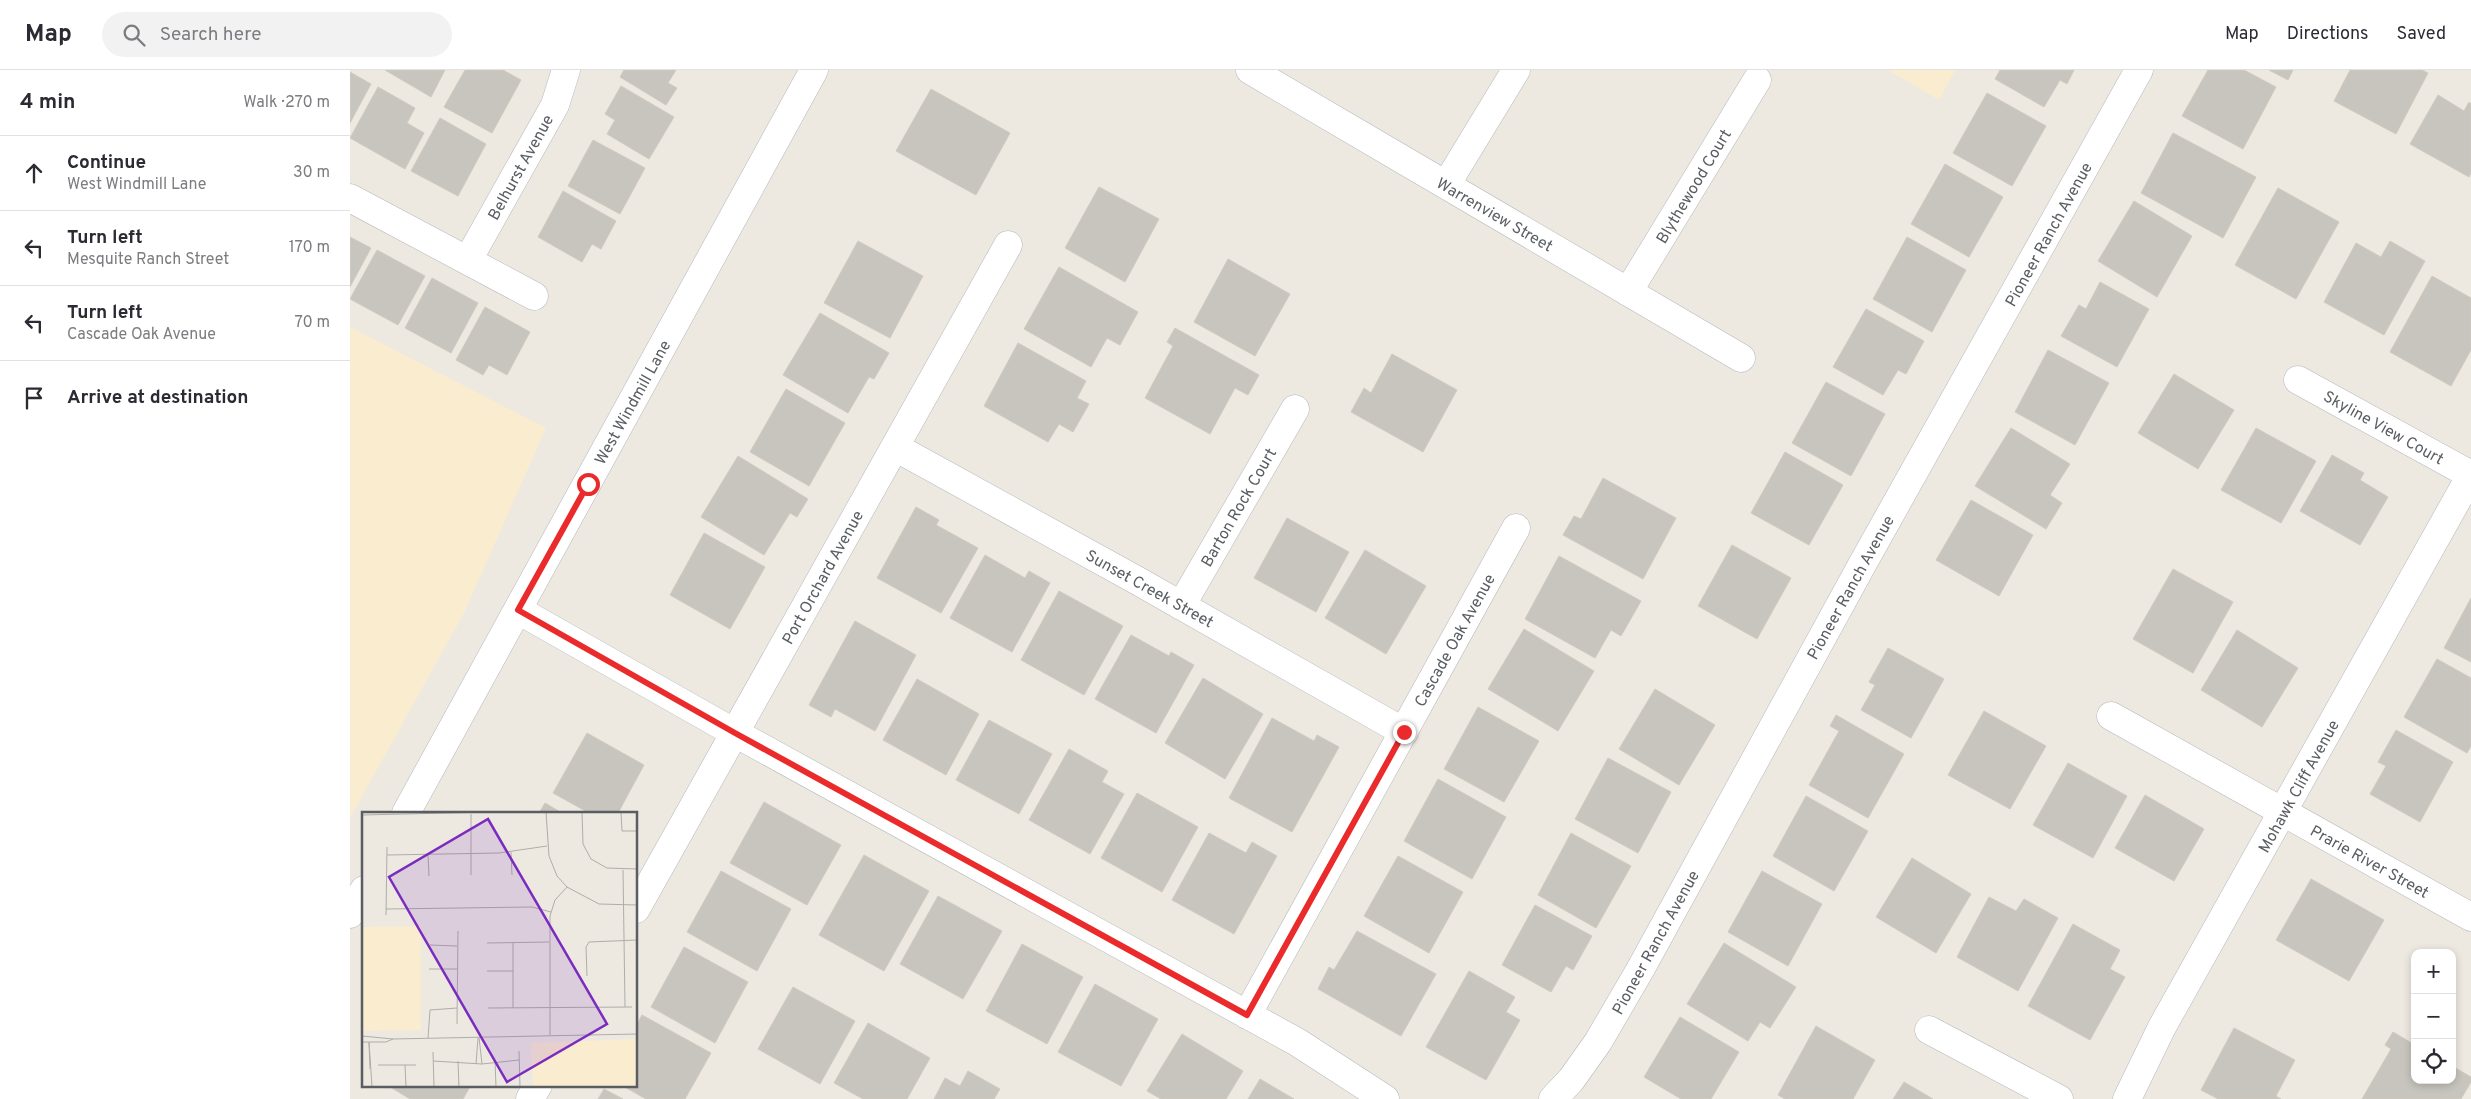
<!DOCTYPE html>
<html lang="en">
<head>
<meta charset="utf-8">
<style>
	body { margin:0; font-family:Overpass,sans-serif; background:#f2f2f3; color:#2b2b33 }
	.controls { position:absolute; right:15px; bottom:15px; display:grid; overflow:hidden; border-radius:10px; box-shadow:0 2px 8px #0003 }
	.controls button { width:45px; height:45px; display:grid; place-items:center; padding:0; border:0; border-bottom:1px solid #e1e1e2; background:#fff; color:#2b2b33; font:25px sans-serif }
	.stop { position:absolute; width:15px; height:15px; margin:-11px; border:4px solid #ea2a2b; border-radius:50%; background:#fff }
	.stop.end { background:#ea2a2b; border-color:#fff; box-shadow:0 1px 5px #0008 }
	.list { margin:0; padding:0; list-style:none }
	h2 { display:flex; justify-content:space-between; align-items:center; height:65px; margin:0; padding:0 20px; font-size:21px }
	h2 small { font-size:16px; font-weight:400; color:#7c7c81 }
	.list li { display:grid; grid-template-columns:32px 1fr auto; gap:15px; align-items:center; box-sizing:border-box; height:75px; padding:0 20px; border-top:1px solid #e1e1e2 }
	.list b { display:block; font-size:19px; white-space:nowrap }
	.list p { margin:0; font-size:16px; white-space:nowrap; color:#7c7c81 }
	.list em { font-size:16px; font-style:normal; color:#7c7c81 }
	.icon { flex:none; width:28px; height:28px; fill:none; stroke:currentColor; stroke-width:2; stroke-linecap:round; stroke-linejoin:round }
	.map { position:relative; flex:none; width:2121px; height:1029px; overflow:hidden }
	header { display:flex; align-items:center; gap:30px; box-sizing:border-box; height:70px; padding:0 25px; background:#fff; border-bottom:1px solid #e1e1e2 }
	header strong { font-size:24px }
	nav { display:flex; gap:28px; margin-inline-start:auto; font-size:18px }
	.search { width:350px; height:45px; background:#f2f2f3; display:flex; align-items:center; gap:12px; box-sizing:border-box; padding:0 18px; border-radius:28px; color:#7c7c81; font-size:19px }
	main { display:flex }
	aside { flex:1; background:#fff }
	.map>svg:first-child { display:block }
</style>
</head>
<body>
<header>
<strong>Map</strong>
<div class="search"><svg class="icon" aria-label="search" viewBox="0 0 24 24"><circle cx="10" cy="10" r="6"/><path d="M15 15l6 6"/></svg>Search here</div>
<nav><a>Map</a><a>Directions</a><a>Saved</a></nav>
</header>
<main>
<aside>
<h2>4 min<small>Walk · 270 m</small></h2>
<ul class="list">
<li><svg class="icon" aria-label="ahead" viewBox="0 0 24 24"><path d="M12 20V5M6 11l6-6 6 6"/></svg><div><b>Continue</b><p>West Windmill Lane</p></div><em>30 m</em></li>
<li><svg class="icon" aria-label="left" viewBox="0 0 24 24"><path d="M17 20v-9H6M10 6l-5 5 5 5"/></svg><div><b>Turn left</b><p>Mesquite Ranch Street</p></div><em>170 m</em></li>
<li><svg class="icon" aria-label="left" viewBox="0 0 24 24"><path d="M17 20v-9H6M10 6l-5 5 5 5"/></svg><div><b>Turn left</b><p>Cascade Oak Avenue</p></div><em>70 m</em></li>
<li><svg class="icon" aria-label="arrive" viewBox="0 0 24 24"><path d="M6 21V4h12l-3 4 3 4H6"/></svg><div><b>Arrive at destination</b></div></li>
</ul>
</aside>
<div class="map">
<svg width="2121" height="1029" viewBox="0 0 2121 1029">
	<rect width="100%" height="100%" fill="#ede9e1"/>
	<path fill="#faeccf" d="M1538,0H1605L1589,30Z
		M0,257L196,358L114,543L0,748Z"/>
	<path fill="#c8c4be" stroke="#d1cabf" d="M35,0H95L81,27Z
		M115,0H153L171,10L142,63L94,37Z
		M274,0H326L318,13L327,18L316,35L270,7Z
		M1650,0H1724L1717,14L1710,10L1694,37L1645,9Z
		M1858,0H1894L1926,17L1893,79L1832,46Z
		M1919,0H1943L1938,10Z
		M2000,0H2072L2078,3L2046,64L1984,31Z
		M0,2L21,14L0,53Z
		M271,16L324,47L299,89L257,64L265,50L255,44Z
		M28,17L65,38L57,53L74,63L55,99L0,68Z
		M581,19L660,63L626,125L546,81Z
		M1637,23L1696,56L1662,116L1603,83Z
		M2088,25L2114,41L2119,32L2121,34V103L2119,107L2060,74Z
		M90,48L136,74L108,126L61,101Z
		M1823,63L1906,107L1873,168L1791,123Z
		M243,70L295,98L270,144L218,116Z
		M1595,94L1653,127L1619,187L1561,154Z
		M749,117L809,149L775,212L715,178Z
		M1928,118L1989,152L1946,229L1885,195Z
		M213,121L266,151L251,179L242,174L232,192L188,167Z
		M1784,131L1842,166L1807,227L1748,191Z
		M0,167L21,178L0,217Z
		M1557,167L1616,200L1582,262L1523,229Z
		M508,171L573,206L540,268L474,233Z
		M2040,171L2075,191L2034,265L1974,232L2006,173L2031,187Z
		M27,180L75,206L48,255L0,229Z
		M878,189L940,224L905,286L844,252Z
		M709,197L788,242L770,275L757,268L741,297L674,259Z
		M2082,206L2121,228V280L2101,316L2040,282Z
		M82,208L128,233L101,283L55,258Z
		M1750,212L1799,239L1767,297L1711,266L1729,235L1736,239Z
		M135,237L180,262L157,305L139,295L133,305L106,290Z
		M1516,239L1574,271L1556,304L1548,300L1533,325L1483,297Z
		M470,243L539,283L524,309L519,307L498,343L433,305Z
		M825,258L909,305L898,325L885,318L860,364L795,328L823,276L817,272Z
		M668,273L736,311L727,328L739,334L723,362L709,354L698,372L634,336Z
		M1698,280L1759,313L1725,375L1665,342Z
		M1042,284L1107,320L1073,382L1001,342L1014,318L1021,323Z
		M1824,304L1884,340L1848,399L1788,363Z
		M1476,312L1535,344L1501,406L1442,373Z
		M436,319L495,353L459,416L400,382Z
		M1661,358L1720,394L1700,425L1712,433L1696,459L1625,416Z
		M1906,358L1966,391L1931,453L1871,420Z
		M1435,382L1493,415L1459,475L1401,443Z
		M1982,385L2014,403L2010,410L2038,427L2010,475L1950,441Z
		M388,386L458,429L447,447L440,443L414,485L351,447Z
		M1253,408L1326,448L1293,509L1213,465L1224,446L1231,449Z
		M1621,430L1683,465L1649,526L1586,490Z
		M566,437L589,450L586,455L628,478L591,543L527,508Z
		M937,448L999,482L966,542L904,508Z
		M354,463L415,497L380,559L320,525Z
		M1382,475L1441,508L1407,569L1348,536Z
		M1015,480L1076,516L1036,584L975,548Z
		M635,485L675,508L679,501L700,513L662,582L600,548Z
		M1209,486L1291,531L1271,566L1261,560L1245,588L1175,549Z
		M1823,499L1883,532L1843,603L1783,569Z
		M709,521L773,556L734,625L671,590Z
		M2121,528V592L2094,578Z
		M505,551L566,585L525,661L485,639L481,647L459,635Z
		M1174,559L1244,601L1208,661L1138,619Z
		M1887,560L1948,598L1912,657L1851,620Z
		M781,565L819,586L821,582L844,595L806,663L745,629Z
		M1538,578L1594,609L1561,668L1511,640L1525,615L1519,612Z
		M2087,589L2121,608V676L2117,683L2054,647Z
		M853,608L913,644L875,709L815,673Z
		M567,609L629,644L596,705L533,670Z
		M1305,619L1365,655L1329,715L1269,679Z
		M1128,637L1189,671L1154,732L1094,699Z
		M1634,641L1696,676L1660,739L1598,705Z
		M1486,645L1554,684L1518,748L1459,715L1489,661L1480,656Z
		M922,648L964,671L967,665L989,677L942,762L879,728Z
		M639,650L702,684L669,744L606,710Z
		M2046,660L2103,692L2070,752L2020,724L2036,696L2028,692Z
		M237,663L294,695L268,743H239L203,723Z
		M719,679L758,701L752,712L774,724L740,784L679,750Z
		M1258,688L1321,722L1288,783L1225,749Z
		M1718,693L1777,726L1743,788L1683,755Z
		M1088,709L1156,747L1122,809L1054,771Z
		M787,723L848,757L812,822L751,788Z
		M1795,725L1854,759L1824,811L1765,778Z
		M1456,726L1518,761L1484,821L1423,786Z
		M414,732L491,775L457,835L380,793Z
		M195,733L212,743H189Z
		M859,763L896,783L902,772L927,786L884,864L822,830Z
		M1221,763L1281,796L1246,858L1188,825Z
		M514,785L579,821L534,901L469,865Z
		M1048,786L1113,822L1079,883L1014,846Z
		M1562,788L1621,824L1586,883L1526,847Z
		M371,801L441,839L407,901L337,862Z
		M1412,801L1472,834L1438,896L1378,862Z
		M1961,809L2034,850L1999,911L1926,870Z
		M588,826L652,861L613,929L550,894Z
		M1639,827L1666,841L1674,829L1708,848L1668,921L1607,887Z
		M1185,835L1242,866L1223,900L1216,896L1201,922L1152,895Z
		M1723,854L1770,880L1760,899L1775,907L1740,970L1678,936Z
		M1007,861L1086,904L1051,966L968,919L979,897L984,900Z
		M1374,873L1446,917L1420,958L1410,952L1398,971L1337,934Z
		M672,874L733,907L697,974L636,941Z
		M334,877L398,912L365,973L301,937Z
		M1119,901L1165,927L1156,942L1170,950L1136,1010L1076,977Z
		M745,914L808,949L771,1016L708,982Z
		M443,917L505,951L470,1014L408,979Z
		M292,945L361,983L335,1029H296L271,1015H286V956Z
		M1330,947L1389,982L1361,1029H1331L1294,1007Z
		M518,953L580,988L557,1029H513L484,1013Z
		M1466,956L1525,990L1503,1029H1435L1428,1025Z
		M1884,958L1945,990L1926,1026L1931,1029H1868L1851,1020Z
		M2043,962L2065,975V1010H2102V996L2121,1007V1012L2111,1029H2012L2041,979L2035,975Z
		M832,964L893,1001L876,1029H811L797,1021Z
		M618,1001L650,1019L644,1029H584L595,1008L610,1016Z
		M910,1009L944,1029H898Z
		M1554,1012L1583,1029H1543Z
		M37,1015H121L113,1029H60Z
		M254,1019L273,1029H248Z"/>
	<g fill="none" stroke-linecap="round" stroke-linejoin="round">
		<defs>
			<path id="street" d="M900,0L1391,288
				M1096,115L1166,0
				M0,128L184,226
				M118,190L205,35L216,0
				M1278,222L1407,10
				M1948,310L2121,405
				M545,377L788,511L1054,662
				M831,536L945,339
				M168,540L385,663L947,972L1035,1029
				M1761,646L2121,847
				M286,839L658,175
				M897,945L1166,458
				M1579,960L1709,1029
				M180,1029L188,1015
				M1203,1029L1221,1010L1248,972L1290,900L1513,493L1789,0
				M1777,1029L1812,957L2121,405"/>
			<path id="secondary" d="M56,743L464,0
				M0,844L14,820"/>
		</defs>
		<use href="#street" stroke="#b4b8bc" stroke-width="29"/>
		<use href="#secondary" stroke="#b3b7bc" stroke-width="29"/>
		<use href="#street" stroke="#fff" stroke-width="28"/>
		<use href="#secondary" stroke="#fff" stroke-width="28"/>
	</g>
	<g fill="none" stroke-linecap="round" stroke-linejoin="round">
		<path stroke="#ea2a2b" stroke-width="6" d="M238,414L168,540L385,663L897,945L1054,662"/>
	</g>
	<g text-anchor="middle" stroke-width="4" stroke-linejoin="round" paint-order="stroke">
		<g font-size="16" fill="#5a5e62" stroke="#fff">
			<text transform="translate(170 97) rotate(-61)" y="6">Belhurst Avenue</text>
			<text transform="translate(1343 116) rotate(-59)" y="6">Blythewood Court</text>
			<text transform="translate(1145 144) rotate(30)" y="6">Warrenview Street</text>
			<text transform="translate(1698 164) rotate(-61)" y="6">Pioneer Ranch Avenue</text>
			<text transform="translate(282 332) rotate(-61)" y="6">West Windmill Lane</text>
			<text transform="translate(2034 357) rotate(29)" y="6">Skyline View Court</text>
			<text transform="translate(888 437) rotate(-60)" y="6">Barton Rock Court</text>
			<text transform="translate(472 507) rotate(-61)" y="6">Port Orchard Avenue</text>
			<text transform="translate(1500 517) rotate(-61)" y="6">Pioneer Ranch Avenue</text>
			<text transform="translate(800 518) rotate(29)" y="6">Sunset Creek Street</text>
			<text transform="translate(1104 570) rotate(-61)" y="6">Cascade Oak Avenue</text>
			<text transform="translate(1948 716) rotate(-61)" y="6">Mohawk Cliff Avenue</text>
			<text transform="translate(2020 791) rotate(29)" y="6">Prarie River Street</text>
			<text transform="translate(1305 872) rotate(-61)" y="6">Pioneer Ranch Avenue</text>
		</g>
	</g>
	<g transform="translate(12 742)">
		<rect width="275" height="275" fill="#ede9e1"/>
		<path d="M59,114V218L0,219V115ZM275,227V275H171L169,231Z" fill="#faeccf"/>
		<path fill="none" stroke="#aeadaa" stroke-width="1" d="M184,0L187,44L195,64L205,75L237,92L275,93M220,0L221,32L229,47L245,56L275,57M259,0L260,19H275M109,2V63M0,3L130,0M149,40L150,63M66,42L67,64M25,43L137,41L185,34M261,58L263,195M24,97L170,95L189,100M24,103L25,35M125,131L187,130M151,131V196M68,133L95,134M67,157H95M125,159H151M225,164L224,135L227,130L275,128M126,196L270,195M95,212L96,119M188,223V104L193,88L205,75M0,224L31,227L275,222M117,225L120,252M66,226L68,198L95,196M0,230H24L31,227M7,230L10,275M7,231L8,257M157,239L158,275M71,240L72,275M71,249L120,252L157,248M96,249L97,275M133,249L134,275M114,252L116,226M16,253H54M43,253L44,275"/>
		<path fill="#7b2cbf" fill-opacity="0.15" stroke="#7b2cbf" stroke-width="2.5" d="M126,7L245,212L145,270L27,65Z"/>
		<rect width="275" height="275" fill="none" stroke="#5a5e62" stroke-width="2.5"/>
	</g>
</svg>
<div class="controls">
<button>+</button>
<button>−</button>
<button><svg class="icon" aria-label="locate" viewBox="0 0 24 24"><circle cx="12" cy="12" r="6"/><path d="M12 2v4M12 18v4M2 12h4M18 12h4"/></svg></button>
</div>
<div class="stop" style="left:238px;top:414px"></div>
<div class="stop end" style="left:1054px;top:662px"></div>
</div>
</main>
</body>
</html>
